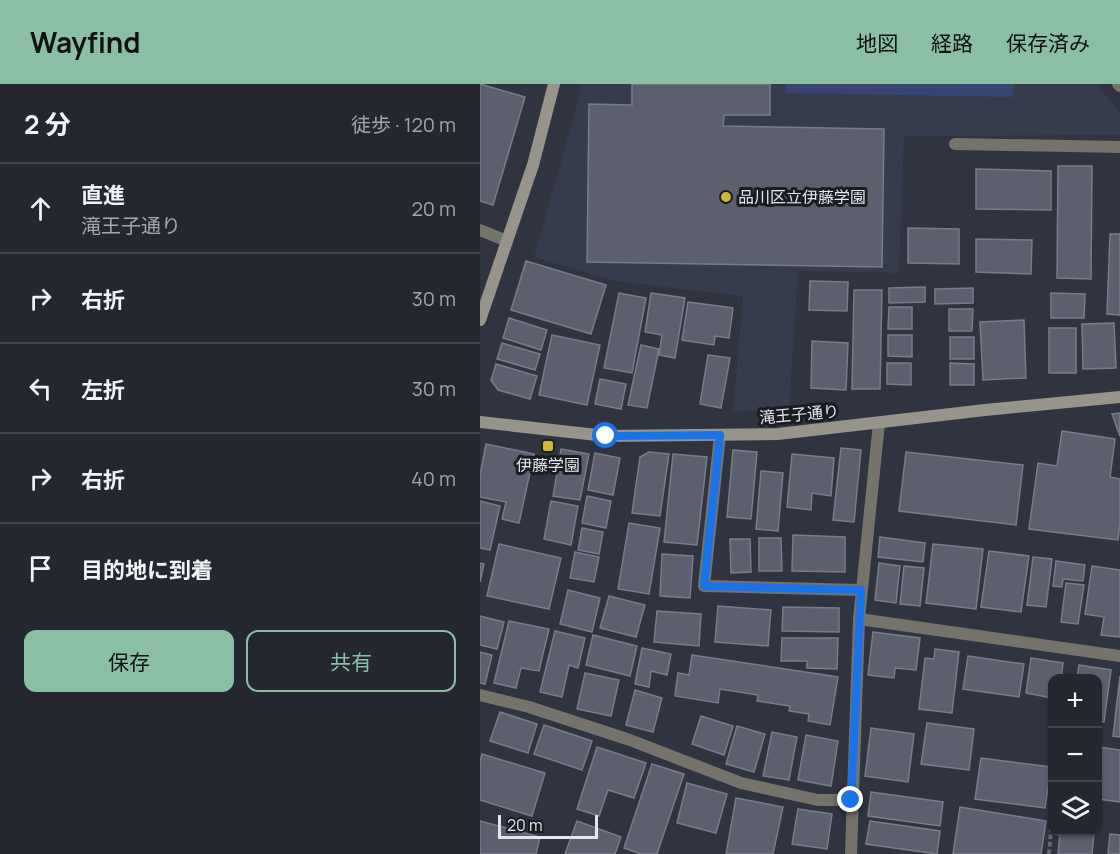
<!DOCTYPE html>
<html lang="ja">
<head>
<meta charset="utf-8">
<style>
	body { margin:0; font-family:Manrope,"Noto Sans JP",sans-serif; background:#2c2f38; color:#f1f3f6 }
	.controls { position:absolute; right:18px; bottom:18px; display:grid; overflow:hidden; border-radius:12px; box-shadow:0 2px 4px #0004 }
	.controls button { width:54px; height:54px; display:grid; place-items:center; padding:0; border:0; border-bottom:2px solid #41444c; background:#242730; color:#f1f3f6; font:30px sans-serif }
	.scale { position:absolute; left:18px; bottom:15px; width:100px; box-sizing:border-box; padding-left:6px; border:3px solid #e4e6ef; border-top:0; font-size:16px; line-height:21px; white-space:nowrap; color:#e4e6ef; -webkit-text-stroke:4px #1a1c21; paint-order:stroke }
	.stop { position:absolute; width:18px; height:18px; margin:-14px; border:4px solid #1a73e8; border-radius:50%; background:#fff }
	.stop.end { background:#1a73e8; border-color:#fff; box-shadow:0 2px 6px #0008 }
	.list { margin:0; padding:0; list-style:none }
	h2 { display:flex; justify-content:space-between; align-items:center; height:78px; margin:0; padding:0 24px; font-size:26px }
	h2 small { font-size:20px; font-weight:400; color:#a3a5ab }
	.list li { display:grid; grid-template-columns:39px 1fr auto; gap:18px; align-items:center; box-sizing:border-box; height:90px; padding:0 24px; border-top:2px solid #41444c }
	.list b { display:block; font-size:22px; white-space:nowrap }
	.list p { margin:0; font-size:20px; white-space:nowrap; color:#a3a5ab }
	.list em { font-size:20px; font-style:normal; color:#a3a5ab }
	.actions { display:flex; gap:12px; padding:18px 24px }
	.actions a { flex:1; padding:14px 0; border:2px solid #8abfa5; border-radius:12px; text-align:center; font-size:21px; color:#8abfa5 }
	.actions .main { background:#8abfa5; color:#111 }
	.icon { flex:none; width:33px; height:33px; fill:none; stroke:currentColor; stroke-width:2; stroke-linecap:round; stroke-linejoin:round }
	.map { position:relative; flex:none; width:640px; height:770px; overflow:hidden }
	header { display:flex; align-items:center; gap:36px; box-sizing:border-box; height:84px; padding:0 30px; background:#8abfa5; color:#111 }
	header strong { font-size:28px }
	nav { display:flex; gap:33px; margin-inline-start:auto; font-size:21px }
	main { display:flex }
	aside { flex:1; background:#242730 }
	.map>svg:first-child { display:block }
</style>
</head>
<body>
<header>
<strong>Wayfind</strong>
<nav><a>地図</a><a>経路</a><a>保存済み</a></nav>
</header>
<main>
<aside>
<h2>2 分<small>徒歩 · 120 m</small></h2>
<ul class="list">
<li><svg class="icon" aria-label="ahead" viewBox="0 0 24 24"><path d="M12 20V5M6 11l6-6 6 6"/></svg><div><b>直進</b><p>滝王子通り</p></div><em>20 m</em></li>
<li><svg class="icon" aria-label="right" viewBox="0 0 24 24"><path d="M7 20v-9h11M14 6l5 5-5 5"/></svg><div><b>右折</b></div><em>30 m</em></li>
<li><svg class="icon" aria-label="left" viewBox="0 0 24 24"><path d="M17 20v-9H6M10 6l-5 5 5 5"/></svg><div><b>左折</b></div><em>30 m</em></li>
<li><svg class="icon" aria-label="right" viewBox="0 0 24 24"><path d="M7 20v-9h11M14 6l5 5-5 5"/></svg><div><b>右折</b></div><em>40 m</em></li>
<li><svg class="icon" aria-label="arrive" viewBox="0 0 24 24"><path d="M6 21V4h12l-3 4 3 4H6"/></svg><div><b>目的地に到着</b></div></li>
</ul>
<div class="actions"><a class="main">保存</a><a>共有</a></div>
</aside>
<div class="map">
<svg width="640" height="770" viewBox="0 0 640 770">
	<rect width="100%" height="100%" fill="#303440"/>
	<path fill="#363b4d" d="M101,0H616L640,28V51L424,52L419,189L318,187L309,326L253,327L263,212L134,197L54,173L96,25Z"/>
	<path fill="#3a4472" d="M306,0H533V13L305,9Z"/>
	<path fill="#5c606e" stroke="#787c8b" stroke-width="1.5" d="M0,0L45,13L13,121L0,117Z
		M152,0H290V31H244L243,42L404,45L402,183L107,178L109,20L152,21Z
		M578,82H612L611,195L577,194Z
		M496,85L571,87V126L496,125Z
		M428,144L479,145V180L428,179Z
		M630,150H640V231L627,230Z
		M496,155L552,156L551,190L496,188Z
		M46,177L126,201L111,250L31,226Z
		M330,197L368,198L367,227L329,226Z
		M445,203V218L409,219V204Z
		M493,204V219L455,220V205Z
		M374,206H402L400,305H372Z
		M139,209L166,214L152,289L124,284Z
		M171,209L205,214L195,274L179,271L182,251L165,248Z
		M571,209L605,210L604,234H571Z
		M208,218L253,224L249,254L235,252L234,261L202,256Z
		M409,223H432V245H408Z
		M469,225H493L492,247H469Z
		M29,234L67,246L61,266L23,254Z
		M544,236L546,294L503,296L500,238Z
		M634,239L636,284L603,285L602,240Z
		M569,244H596V289H569Z
		M72,251L120,261L107,321L59,311Z
		M408,251H432V273L408,272Z
		M470,253H494V275H470Z
		M332,257L368,259L366,306L331,304Z
		M22,259L60,270L55,286L17,275Z
		M161,261L179,265L167,324L148,321Z
		M228,271L250,274L241,324L220,320Z
		M407,279H431V301L407,300Z
		M470,279L494,280V301H470Z
		M16,280L57,292L50,315L18,306L11,296Z
		M120,295L146,300L141,325L115,320Z
		M640,329V352L632,330Z
		M582,347L635,355L630,393L640,395V439L638,456L549,445L558,379L577,382Z
		M6,360L54,370L39,439L22,435L26,418L0,413V391Z
		M361,364L381,366L374,438L353,436Z
		M81,365L109,370L100,416L73,412Z
		M253,366L277,368L271,435L247,433Z
		M169,368L189,370L180,432L152,429L160,373Z
		M426,368L543,381L536,441L419,427Z
		M115,369L140,374L133,411L108,406Z
		M193,370L227,373L217,461L184,458Z
		M312,370L354,374L351,412L332,409L331,426L307,423Z
		M281,387L303,389L298,447L276,445Z
		M107,412L131,417L126,444L102,439Z
		M0,417L20,422L10,466L0,464Z
		M71,417L98,422L91,461L64,455Z
		M149,439L180,444L169,510L138,505Z
		M102,444L123,448L119,470L98,466Z
		M313,451L365,453V488L312,487Z
		M400,453L445,459L443,478L398,473Z
		M279,454H301L302,487H279Z
		M250,455H270L271,488L251,489Z
		M19,460L81,474L69,525L7,512Z
		M453,460L503,465L496,525L446,519Z
		M509,467L549,472L541,528L501,523Z
		M95,468L119,473L114,498L90,494Z
		M182,470L213,472L210,514L180,512Z
		M553,473L572,475L566,523L547,521Z
		M576,477L605,481L603,497L583,495L582,503L573,502Z
		M0,479L4,480L0,498Z
		M399,479L420,482L416,519L395,516Z
		M424,482L444,484L440,522L420,520Z
		M612,482L640,486V553L621,551L624,533L605,530Z
		M586,499L604,501L598,540L581,538Z
		M88,506L120,514L112,548L80,540Z
		M129,512L165,521L156,553L120,544Z
		M238,522L291,526L288,562L235,558Z
		M303,523L359,524V548L302,547Z
		M177,527L221,530L219,562L174,558Z
		M0,532L24,538L17,565L0,561Z
		M29,537L69,545L59,587L41,584L36,604L14,599Z
		M75,547L105,554L98,584L89,581L82,613L60,608Z
		M393,548L440,554L436,586L415,584L414,594L388,591Z
		M113,551L157,562L150,592L106,581Z
		M302,554H358L357,585L327,584V577H301Z
		M162,564L191,570L187,591L171,587L169,603L155,600Z
		M455,565L479,568L472,629L439,625L445,574L454,575Z
		M0,568L12,571L5,600L0,599Z
		M212,571L358,593L350,641L328,637L329,630L309,627L310,622L277,617L278,611L240,605L238,619L195,612L198,589L209,591Z
		M488,572L544,580L539,613L483,605Z
		M551,574L583,579L581,594H572V614L546,609Z
		M599,581L631,586L624,638L618,637V594H597Z
		M105,589L139,596L131,632L97,625Z
		M640,592V653L633,652Z
		M155,606L182,614L173,648L146,641Z
		M20,628L57,640L48,669L10,657Z
		M221,632L253,642L244,671L212,660Z
		M447,639L494,645L489,686L441,680Z
		M64,641L112,657L102,686L54,670Z
		M257,642L285,650L274,688L246,680Z
		M391,644L434,650L428,698L385,692Z
		M292,648L317,653L309,696L283,692Z
		M326,651L358,657L351,702L318,696Z
		M117,663L166,679L154,714L128,706L119,732L97,725Z
		M618,663L640,666V718L618,715Z
		M2,670L65,689L52,732L0,716V677Z
		M501,674L571,683L565,724L495,715Z
		M172,680L204,690L177,770H161L144,764Z
		M207,699L247,710L236,749L197,739Z
		M391,708L463,718L460,742L388,732Z
		M256,714L303,723L293,770H246Z
		M480,723L566,737L561,770H473Z
		M318,725L352,730L347,765L312,760Z
		M0,737L60,753L56,770H0Z
		M97,737L141,753L135,770H85Z
		M390,737L460,747L457,770L386,760Z
		M580,748L614,749L612,770H578Z
		M630,750L640,751V770H628Z"/>
	<g fill="none" stroke-linecap="round" stroke-linejoin="round">
		<path stroke="#686b76" stroke-width="4" stroke-dasharray="4.5 3" stroke-linecap="butt" d="M569,770L572,735"/>
		<path stroke="#74736c" stroke-width="12" d="M475,60L640,63
			M0,146L27,157
			M240,351L224,502L381,506
			M379,535L640,572
			M0,611L49,623L150,656L261,699L338,716H371"/>
		<path stroke="#74736c" stroke-width="12" d="M638,0L640,2
			M371,770L379,535L399,339"/>
		<path stroke="#97958b" stroke-width="12" d="M0,236L53,81L74,0
			M0,338L126,352L298,350L505,326L640,313"/>
	</g>
	<g fill="none" stroke-linecap="round" stroke-linejoin="round">
		<path stroke="#1a73e8" stroke-width="8" d="M126,352L240,351L224,502L381,506L371,716"/>
	</g>
	<g fill="#cdb938" stroke="#1a1c21" stroke-width="2">
		<circle cx="246" cy="113" r="6"/>
		<rect x="62" y="356" width="12" height="12" rx="3"/>
	</g>
	<g text-anchor="middle" stroke-width="6" stroke-linejoin="round" paint-order="stroke">
		<g font-size="16" fill="#e4e6ef" stroke="#1a1c21" text-anchor="start">
			<text x="258" y="119">品川区立伊藤学園</text>
			<text x="68" y="387" text-anchor="middle">伊藤学園</text>
		</g>
		<g font-size="16" fill="#e4e6ef" stroke="#1a1c21">
			<text transform="translate(319 330) rotate(-5)" y="6">滝王子通り</text>
		</g>
	</g>
</svg>
<div class="controls">
<button>+</button>
<button>−</button>
<button><svg class="icon" aria-label="layers" viewBox="0 0 24 24"><path d="M12 4l9 5-9 5-9-5zM3 14l9 5 9-5"/></svg></button>
</div>
<div class="scale">20 m</div>
<div class="stop" style="left:126px;top:352px"></div>
<div class="stop end" style="left:371px;top:716px"></div>
</div>
</main>
</body>
</html>
